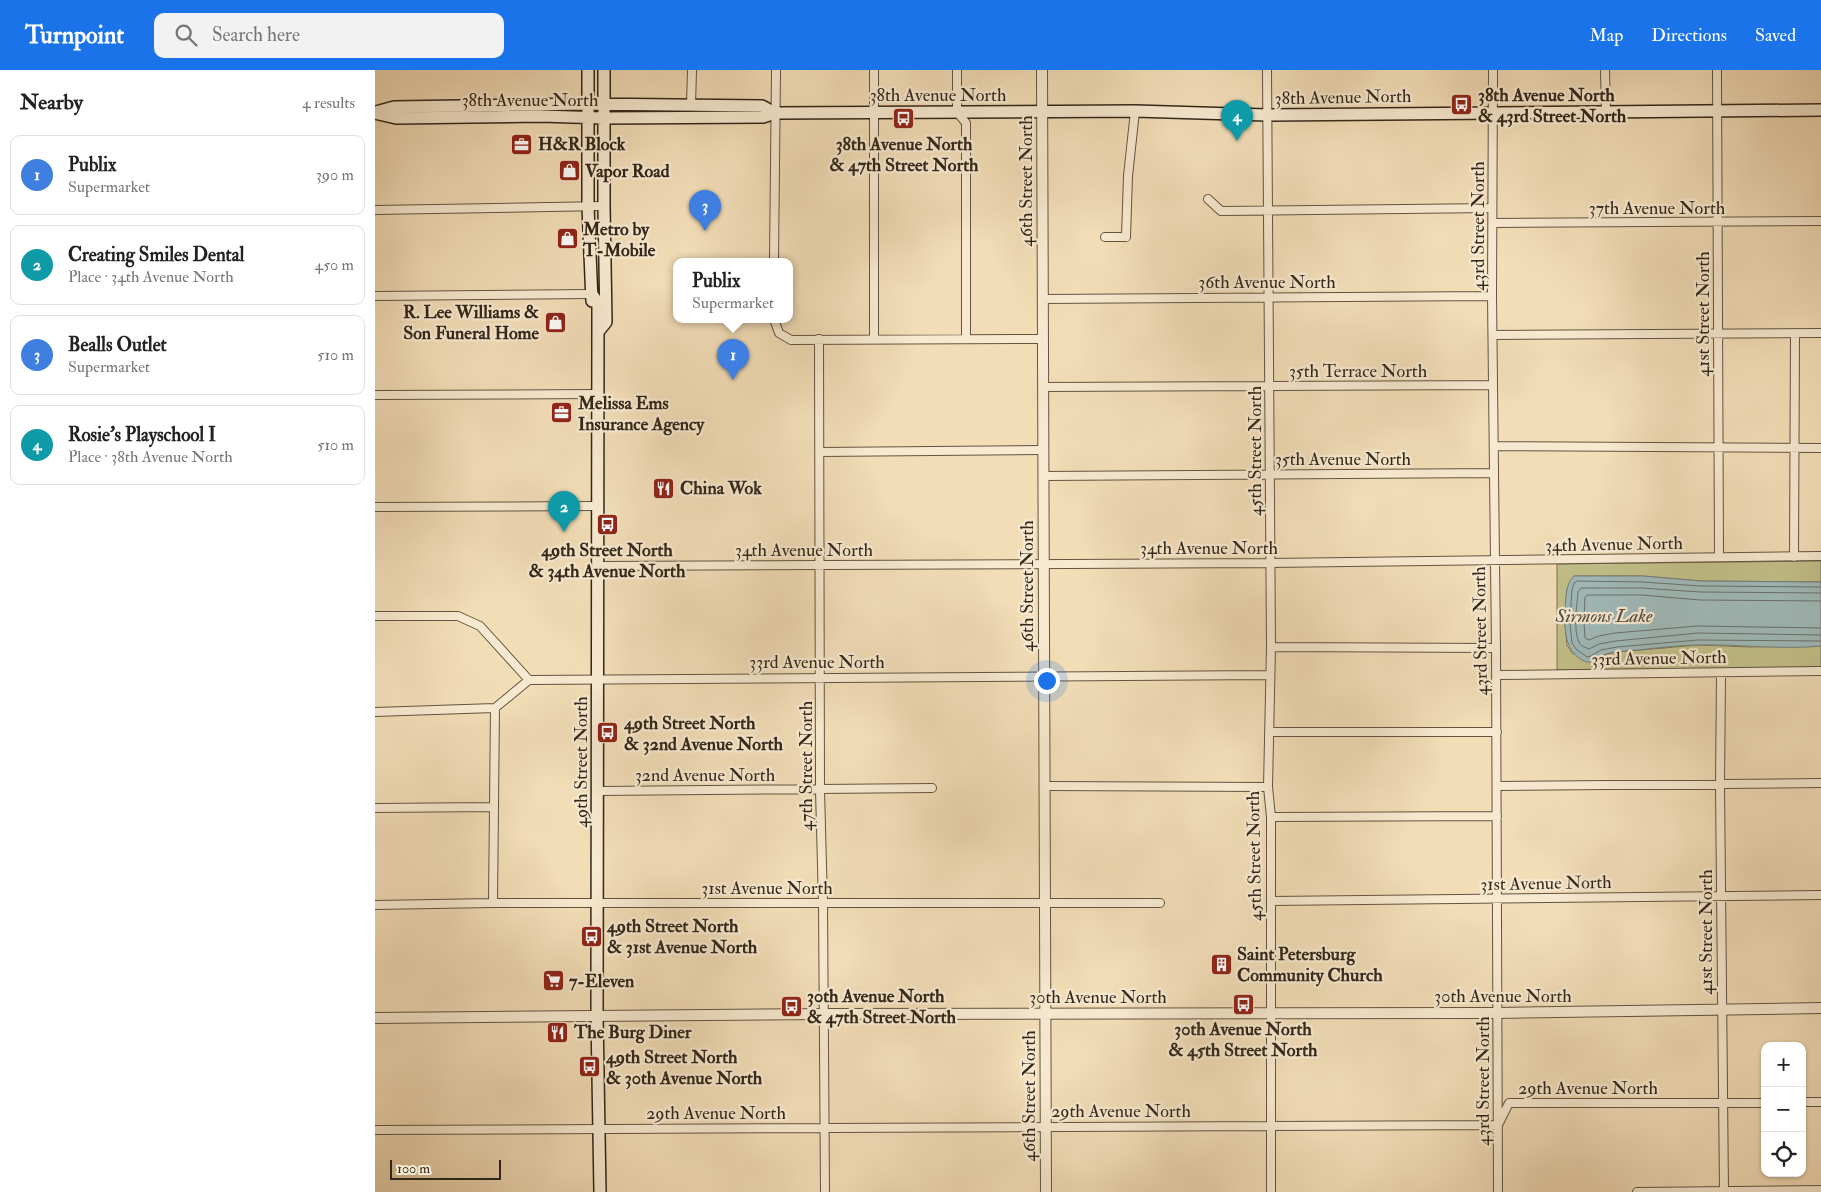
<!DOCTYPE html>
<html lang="en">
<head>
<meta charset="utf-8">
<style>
	body { margin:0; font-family:"IM FELL Double Pica",serif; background:#f2f2f2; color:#222 }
	.controls { position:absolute; right:15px; bottom:15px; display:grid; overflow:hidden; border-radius:10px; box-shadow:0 1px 4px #0004 }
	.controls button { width:45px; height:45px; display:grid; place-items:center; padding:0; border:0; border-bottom:1px solid #e0e0e0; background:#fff; color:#222; font:25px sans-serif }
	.scale { position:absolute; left:15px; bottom:12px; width:111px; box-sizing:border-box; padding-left:5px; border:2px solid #33271a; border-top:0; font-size:14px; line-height:18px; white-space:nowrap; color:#33271a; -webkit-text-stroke:4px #f7e9d0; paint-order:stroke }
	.you { position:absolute; left:671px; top:610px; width:18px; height:18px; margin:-12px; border:4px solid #fff; border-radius:50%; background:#1a73e8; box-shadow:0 0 0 8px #1a73e833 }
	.badge { display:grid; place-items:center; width:32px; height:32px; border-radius:50%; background:#1a73e8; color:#fff; font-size:16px; font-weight:700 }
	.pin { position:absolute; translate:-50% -41px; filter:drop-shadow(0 1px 2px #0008) }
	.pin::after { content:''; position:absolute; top:26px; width:18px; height:15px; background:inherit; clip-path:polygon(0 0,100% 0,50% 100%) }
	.popup { position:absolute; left:298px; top:188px; width:120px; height:65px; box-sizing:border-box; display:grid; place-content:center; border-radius:10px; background:#fff; filter:drop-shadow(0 1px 4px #0005); font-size:16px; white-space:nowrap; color:#767676 }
	.popup b { font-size:19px; color:#222 }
	.popup::after { content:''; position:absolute; left:50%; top:100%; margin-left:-10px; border:10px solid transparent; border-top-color:#fff }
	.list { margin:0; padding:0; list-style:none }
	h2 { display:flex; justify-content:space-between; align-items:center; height:65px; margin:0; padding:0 20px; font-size:21px }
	h2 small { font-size:16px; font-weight:400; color:#767676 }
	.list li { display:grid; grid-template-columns:32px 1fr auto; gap:15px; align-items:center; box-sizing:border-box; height:80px; margin:0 10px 10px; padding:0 10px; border:1px solid #e0e0e0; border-radius:10px }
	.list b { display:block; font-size:19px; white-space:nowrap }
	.list p { margin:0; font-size:16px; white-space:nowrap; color:#767676 }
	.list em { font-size:16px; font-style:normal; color:#767676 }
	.icon { flex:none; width:28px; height:28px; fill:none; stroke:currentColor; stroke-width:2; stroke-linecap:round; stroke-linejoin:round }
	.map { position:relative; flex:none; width:1446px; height:1122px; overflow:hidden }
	header { display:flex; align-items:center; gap:30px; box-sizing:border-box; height:70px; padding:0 25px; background:#1a73e8; color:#fff }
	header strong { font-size:24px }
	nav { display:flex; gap:28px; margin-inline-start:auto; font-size:18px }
	.search { width:350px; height:45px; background:#f2f2f2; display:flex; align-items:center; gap:12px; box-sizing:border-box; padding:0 18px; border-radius:10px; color:#767676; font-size:19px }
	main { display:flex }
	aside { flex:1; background:#fff }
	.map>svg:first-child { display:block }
</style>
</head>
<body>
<header>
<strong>Turnpoint</strong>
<div class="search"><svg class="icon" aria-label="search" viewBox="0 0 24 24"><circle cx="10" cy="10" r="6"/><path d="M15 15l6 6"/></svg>Search here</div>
<nav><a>Map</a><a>Directions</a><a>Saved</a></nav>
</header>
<main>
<aside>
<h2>Nearby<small>4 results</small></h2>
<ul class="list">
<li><span class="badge" style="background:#3f7fe0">1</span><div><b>Publix</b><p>Supermarket</p></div><em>390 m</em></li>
<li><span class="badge" style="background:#0f9aa8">2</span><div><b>Creating Smiles Dental</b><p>Place · 34th Avenue North</p></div><em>450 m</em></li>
<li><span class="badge" style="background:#3f7fe0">3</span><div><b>Bealls Outlet</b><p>Supermarket</p></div><em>510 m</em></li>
<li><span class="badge" style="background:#0f9aa8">4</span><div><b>Rosie's Playschool I</b><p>Place · 38th Avenue North</p></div><em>510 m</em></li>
</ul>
</aside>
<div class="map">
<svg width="1446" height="1122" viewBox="0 0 1446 1122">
	<rect width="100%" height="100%" fill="#f2ddb7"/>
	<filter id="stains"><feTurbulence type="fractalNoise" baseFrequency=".004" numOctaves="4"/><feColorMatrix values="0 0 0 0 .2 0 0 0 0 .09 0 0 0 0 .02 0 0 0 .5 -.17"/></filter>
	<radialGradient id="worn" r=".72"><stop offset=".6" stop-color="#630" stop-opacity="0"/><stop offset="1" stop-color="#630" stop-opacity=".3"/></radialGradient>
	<path fill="#c2bf89" stroke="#7a7352" d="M1446,491V512L1326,511L1268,506H1199L1192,519L1190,554L1192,575L1197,583L1218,592L1228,585L1242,582L1323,575L1375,577L1446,576V597L1182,600V494Z"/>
	<path fill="#9fb9b9" stroke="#747f79" d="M1199,506H1268L1326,511L1446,512V576C1406,580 1365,574 1324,575C1304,575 1283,578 1263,580C1252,581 1237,581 1226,586C1220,588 1216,595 1209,591C1191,582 1190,565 1190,546C1191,533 1189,515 1199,506Z"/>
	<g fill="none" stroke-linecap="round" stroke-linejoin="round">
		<path stroke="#69706a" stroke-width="1" d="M1446,517L1325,516L1268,512L1202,511L1199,513L1197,520L1196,534L1195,554L1197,573L1201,579L1212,587L1216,586L1226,580L1242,577L1323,570L1446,571
			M1446,523L1325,522L1267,518H1206L1203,522C1202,534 1198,561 1204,572C1205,576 1210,577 1214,579L1224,574L1241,571L1323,563L1446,565
			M1446,531L1325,530L1267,525H1212L1210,527L1209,553L1210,568L1214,570L1224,566L1240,563L1322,556L1446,558"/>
		<defs>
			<path id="minor" d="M499,0V269
				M582,0V42L591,53V269
				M892,0L896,577L893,717L896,747V1122
				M1118,0L1117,226L1121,578L1123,1122
				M1230,0L1231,43
				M1342,0L1344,487
				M316,35L317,0
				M833,129L846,141L1117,138
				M0,140L229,136
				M1118,153L1446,151
				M730,167H751L753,106L760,41
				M399,191L401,0
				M0,226L217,224
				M668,229L1117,226
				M399,249L404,263L416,270L668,269
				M1118,265L1446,263
				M444,269L445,720L448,833L450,1122
				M668,317L1118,315
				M0,325L222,324
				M1119,376L1446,378
				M445,382L669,380
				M669,406L1119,403
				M0,437L222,436
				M1419,487L1420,263
				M222,496L896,493L1446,486
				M0,546H83L105,556L154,610
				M896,577L1121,578
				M1346,603L1345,715L1349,1122
				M1122,605L1446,601
				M0,642L120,638L154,610L894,605
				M895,662H1122
				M670,716L893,717
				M1122,716L1446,713
				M223,721L557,718
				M0,738L119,737
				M896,747L1122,746
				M896,831L1446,825
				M118,833L120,638
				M0,835L118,833H785
				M1427,1032H1446
				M0,1060L1123,1055L1134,1033H1390
				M1262,1122L1446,1120"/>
			<path id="tertiary" d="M667,0L671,1122
				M0,948L448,944L1123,943L1446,938"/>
			<path id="secondary" d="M213,0V137L217,231
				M1,42L19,37L212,34L387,36L400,43
				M0,43L21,48L166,46L229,48L388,47L400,43L760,41L892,45L1446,40
				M217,224L223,233L222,946L225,1122
				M223,262L231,252L229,136V0"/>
		</defs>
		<use href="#minor" stroke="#635441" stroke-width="10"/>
		<use href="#tertiary" stroke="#635441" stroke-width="12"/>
		<use href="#secondary" stroke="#33271a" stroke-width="14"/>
		<use href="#minor" stroke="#f7e9d0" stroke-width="8"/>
		<use href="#tertiary" stroke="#f7e9d0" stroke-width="10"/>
		<use href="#secondary" stroke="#f7e9d0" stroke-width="11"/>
	</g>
	<defs>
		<symbol id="bus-square" viewBox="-11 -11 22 22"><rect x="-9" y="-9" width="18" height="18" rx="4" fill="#8f2418" stroke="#f7e9d0"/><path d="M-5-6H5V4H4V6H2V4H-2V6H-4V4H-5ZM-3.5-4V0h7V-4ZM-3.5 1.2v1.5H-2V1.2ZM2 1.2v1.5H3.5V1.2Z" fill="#fff"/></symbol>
		<symbol id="office-square" viewBox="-11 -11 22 22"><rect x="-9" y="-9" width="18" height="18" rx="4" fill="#8f2418" stroke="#f7e9d0"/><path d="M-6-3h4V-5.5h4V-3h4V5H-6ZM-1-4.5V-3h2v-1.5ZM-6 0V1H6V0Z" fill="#fff"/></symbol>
		<symbol id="shop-square" viewBox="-11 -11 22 22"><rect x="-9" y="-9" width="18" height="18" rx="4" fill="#8f2418" stroke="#f7e9d0"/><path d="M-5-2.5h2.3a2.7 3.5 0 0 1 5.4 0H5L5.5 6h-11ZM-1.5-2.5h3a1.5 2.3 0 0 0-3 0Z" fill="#fff"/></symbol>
		<symbol id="restaurant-square" viewBox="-11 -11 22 22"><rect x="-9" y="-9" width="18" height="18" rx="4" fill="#8f2418" stroke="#f7e9d0"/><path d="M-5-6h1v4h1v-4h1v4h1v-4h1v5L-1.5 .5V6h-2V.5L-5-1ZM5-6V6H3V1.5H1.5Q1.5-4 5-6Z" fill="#fff"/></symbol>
		<symbol id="building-square" viewBox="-11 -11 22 22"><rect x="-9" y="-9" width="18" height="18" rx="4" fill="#8f2418" stroke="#f7e9d0"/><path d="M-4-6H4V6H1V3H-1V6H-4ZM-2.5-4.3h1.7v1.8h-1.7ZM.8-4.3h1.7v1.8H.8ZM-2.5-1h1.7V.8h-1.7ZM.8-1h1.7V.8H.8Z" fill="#fff"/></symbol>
		<symbol id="supermarket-square" viewBox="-11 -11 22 22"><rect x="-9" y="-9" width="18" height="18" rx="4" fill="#8f2418" stroke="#f7e9d0"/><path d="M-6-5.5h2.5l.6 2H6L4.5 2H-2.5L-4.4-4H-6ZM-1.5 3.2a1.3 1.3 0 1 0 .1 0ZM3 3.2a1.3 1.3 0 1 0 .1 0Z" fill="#fff"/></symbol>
	</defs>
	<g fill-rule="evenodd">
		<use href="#bus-square" x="1074" y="22" width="25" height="25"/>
		<use href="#bus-square" x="516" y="36" width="25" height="25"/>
		<use href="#office-square" x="134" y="62" width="25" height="25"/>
		<use href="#shop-square" x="182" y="88" width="25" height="25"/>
		<use href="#shop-square" x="180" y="156" width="25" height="25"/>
		<use href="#shop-square" x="168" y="240" width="25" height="25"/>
		<use href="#office-square" x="174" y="330" width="25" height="25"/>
		<use href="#restaurant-square" x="276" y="406" width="25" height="25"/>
		<use href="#bus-square" x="220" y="442" width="25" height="25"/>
		<use href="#bus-square" x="220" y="650" width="25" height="25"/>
		<use href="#bus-square" x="204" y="854" width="25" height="25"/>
		<use href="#building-square" x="834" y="882" width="25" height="25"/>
		<use href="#supermarket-square" x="166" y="898" width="25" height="25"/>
		<use href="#bus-square" x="856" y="922" width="25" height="25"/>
		<use href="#bus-square" x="404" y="924" width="25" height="25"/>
		<use href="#restaurant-square" x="170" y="950" width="25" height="25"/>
		<use href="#bus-square" x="202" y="984" width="25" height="25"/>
	</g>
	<g text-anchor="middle" stroke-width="4.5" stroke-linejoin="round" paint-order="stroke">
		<g font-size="18" fill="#33271a" stroke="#f7e9d0">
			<text x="563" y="31">38th Avenue North</text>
			<text transform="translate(968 27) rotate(-1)" y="6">38th Avenue North</text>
			<text x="155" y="36">38th Avenue North</text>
			<text transform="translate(651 111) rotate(-90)" y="6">46th Street North</text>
			<text x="1282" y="144">37th Avenue North</text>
			<text transform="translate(1103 156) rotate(-90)" y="6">43rd Street North</text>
			<text x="892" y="218">36th Avenue North</text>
			<text transform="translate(1328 244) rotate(-90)" y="6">41st Street North</text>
			<text x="983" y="307">35th Terrace North</text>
			<text transform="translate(880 381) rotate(-90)" y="6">45th Street North</text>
			<text x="968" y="395">35th Avenue North</text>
			<text transform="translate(1239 474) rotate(-1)" y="6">34th Avenue North</text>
			<text x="834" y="484">34th Avenue North</text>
			<text x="429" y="486">34th Avenue North</text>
			<text transform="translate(652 516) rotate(-90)" y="6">46th Street North</text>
			<text transform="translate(1105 561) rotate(-91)" y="6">43rd Street North</text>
			<text transform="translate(1284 588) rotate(-1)" y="6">33rd Avenue North</text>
			<text x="442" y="598">33rd Avenue North</text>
			<text transform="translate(206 692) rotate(-90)" y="6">49th Street North</text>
			<text transform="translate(431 696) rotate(-90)" y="6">47th Street North</text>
			<text x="330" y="711">32nd Avenue North</text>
			<text transform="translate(879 786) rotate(-91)" y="6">45th Street North</text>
			<text transform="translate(1171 813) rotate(-1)" y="6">31st Avenue North</text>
			<text x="392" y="824">31st Avenue North</text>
			<text transform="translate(1331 862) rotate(-90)" y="6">41st Street North</text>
			<text x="1128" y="932">30th Avenue North</text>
			<text x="723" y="933">30th Avenue North</text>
			<text transform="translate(1108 1011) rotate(-90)" y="6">43rd Street North</text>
			<text x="1213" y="1024">29th Avenue North</text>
			<text transform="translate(654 1026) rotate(-90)" y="6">46th Street North</text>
			<text x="746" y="1047">29th Avenue North</text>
			<text x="341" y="1049">29th Avenue North</text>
		</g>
		<g font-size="18" font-weight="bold" fill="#33271a" stroke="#f7e9d0" text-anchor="start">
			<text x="1103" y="31">38th Avenue North<tspan x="1103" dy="21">&amp; 43rd Street North</tspan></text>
			<text x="163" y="80">H&amp;R Block</text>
			<text x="529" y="80" text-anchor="middle">38th Avenue North<tspan x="529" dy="21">&amp; 47th Street North</tspan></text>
			<text x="210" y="107">Vapor Road</text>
			<text x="208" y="165">Metro by<tspan x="208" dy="21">T-Mobile</tspan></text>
			<text x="164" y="248" text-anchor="end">R. Lee Williams &amp;<tspan x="164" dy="21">Son Funeral Home</tspan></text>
			<text x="203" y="339">Melissa Ems<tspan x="203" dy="21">Insurance Agency</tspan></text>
			<text x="305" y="424">China Wok</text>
			<text x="232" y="486" text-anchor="middle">49th Street North<tspan x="232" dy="21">&amp; 34th Avenue North</tspan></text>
			<text x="249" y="659">49th Street North<tspan x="249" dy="21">&amp; 32nd Avenue North</tspan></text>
			<text x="232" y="862">49th Street North<tspan x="232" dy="21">&amp; 31st Avenue North</tspan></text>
			<text x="862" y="890">Saint Petersburg<tspan x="862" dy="21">Community Church</tspan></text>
			<text x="194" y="917">7-Eleven</text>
			<text x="432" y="932">30th Avenue North<tspan x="432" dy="21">&amp; 47th Street North</tspan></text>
			<text x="868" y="965" text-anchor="middle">30th Avenue North<tspan x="868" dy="21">&amp; 45th Street North</tspan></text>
			<text x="199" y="968">The Burg Diner</text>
			<text x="231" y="993">49th Street North<tspan x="231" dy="21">&amp; 30th Avenue North</tspan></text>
		</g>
		<g font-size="19" font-style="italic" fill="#4e4c42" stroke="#f7e9d0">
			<text x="1229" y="552">Sirmons Lake</text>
		</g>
	</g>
	<rect width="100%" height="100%" filter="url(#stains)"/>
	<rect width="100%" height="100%" fill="url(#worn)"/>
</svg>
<div class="controls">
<button>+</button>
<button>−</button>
<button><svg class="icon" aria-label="locate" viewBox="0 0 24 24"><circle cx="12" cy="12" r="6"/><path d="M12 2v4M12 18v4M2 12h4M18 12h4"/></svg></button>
</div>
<div class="scale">100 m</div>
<div class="you"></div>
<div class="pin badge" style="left:358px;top:310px;background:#3f7fe0">1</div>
<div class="popup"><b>Publix</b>Supermarket</div>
<div class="pin badge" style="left:189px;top:462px;background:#0f9aa8">2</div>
<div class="pin badge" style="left:330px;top:161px;background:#3f7fe0">3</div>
<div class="pin badge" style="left:862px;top:71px;background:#0f9aa8">4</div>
</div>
</main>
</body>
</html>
